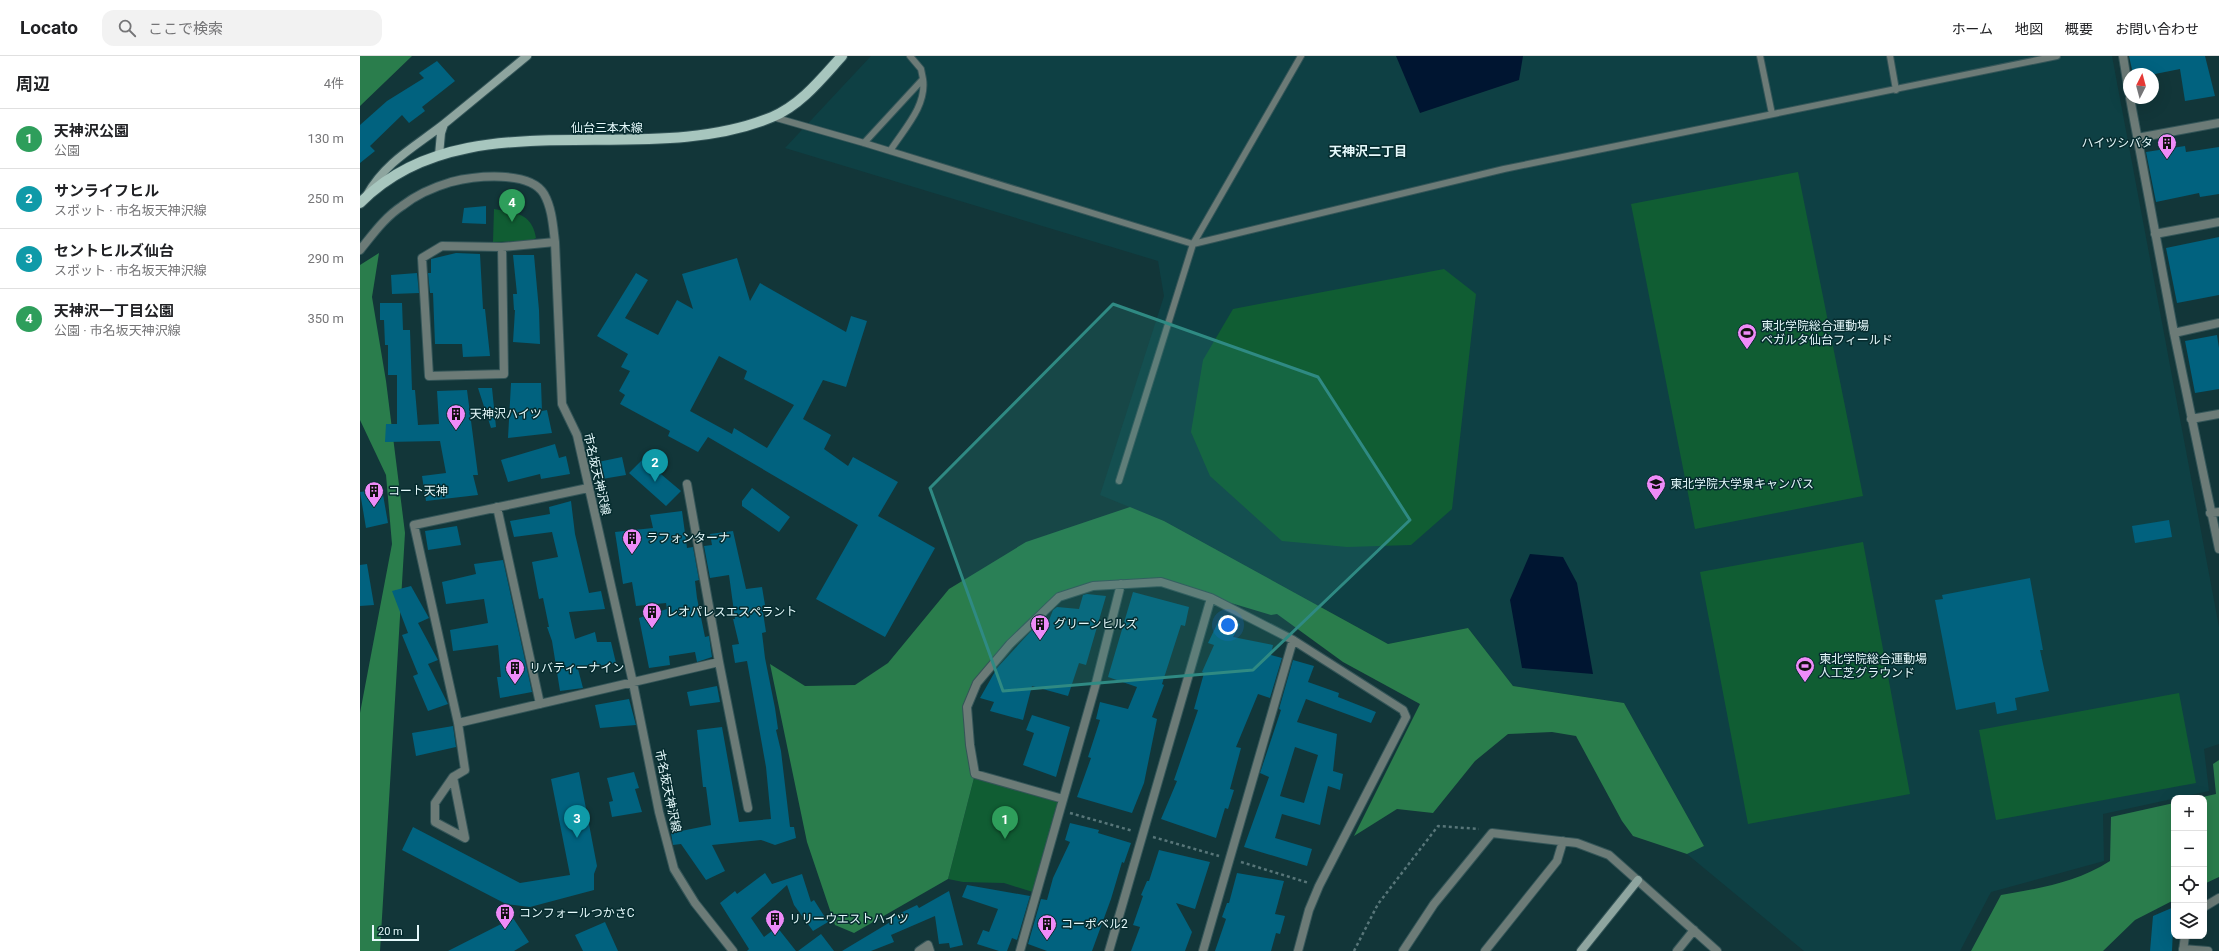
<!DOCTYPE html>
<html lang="ja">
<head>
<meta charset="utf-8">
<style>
	body { margin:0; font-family:Roboto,"Noto Sans JP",sans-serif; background:#f2f2f2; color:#202124 }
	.controls { position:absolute; right:12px; bottom:12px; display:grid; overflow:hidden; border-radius:8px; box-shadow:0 4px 16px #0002 }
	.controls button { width:36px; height:36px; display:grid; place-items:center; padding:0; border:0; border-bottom:1px solid #e0e0e0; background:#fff; color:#202124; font:20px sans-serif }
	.compass { position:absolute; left:1763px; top:12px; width:36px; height:36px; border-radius:50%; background:#fff; box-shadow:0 4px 16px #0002; rotate:6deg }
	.scale { position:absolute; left:12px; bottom:10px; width:47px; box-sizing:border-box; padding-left:4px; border:2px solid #e5f9fb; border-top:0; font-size:11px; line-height:14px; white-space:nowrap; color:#e5f9fb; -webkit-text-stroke:3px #062c2f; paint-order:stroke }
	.you { position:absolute; left:868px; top:569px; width:14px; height:14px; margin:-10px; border:3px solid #fff; border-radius:50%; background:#1a73e8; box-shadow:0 0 0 6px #1a73e833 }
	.badge { display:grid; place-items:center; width:26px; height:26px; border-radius:50%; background:#7d5183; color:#fff; font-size:13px; font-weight:700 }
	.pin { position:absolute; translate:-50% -33px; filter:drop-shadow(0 1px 2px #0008) }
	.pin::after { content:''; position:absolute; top:21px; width:14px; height:12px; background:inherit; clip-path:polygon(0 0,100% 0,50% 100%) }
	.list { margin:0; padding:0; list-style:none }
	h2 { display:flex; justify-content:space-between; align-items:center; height:52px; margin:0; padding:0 16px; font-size:17px }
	h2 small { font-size:13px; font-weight:400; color:#757577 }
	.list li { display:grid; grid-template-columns:26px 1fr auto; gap:12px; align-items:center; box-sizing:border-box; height:60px; padding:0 16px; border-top:1px solid #e0e0e0 }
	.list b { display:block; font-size:15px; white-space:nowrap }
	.list p { margin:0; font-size:13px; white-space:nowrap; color:#757577 }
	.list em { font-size:13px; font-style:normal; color:#757577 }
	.icon { flex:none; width:22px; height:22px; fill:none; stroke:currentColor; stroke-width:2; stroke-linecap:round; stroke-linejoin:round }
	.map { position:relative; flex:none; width:1859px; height:895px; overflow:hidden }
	header { display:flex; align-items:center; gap:24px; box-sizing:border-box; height:56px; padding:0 20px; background:#fff; border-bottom:1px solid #e0e0e0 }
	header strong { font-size:19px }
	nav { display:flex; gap:22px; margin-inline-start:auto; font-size:14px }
	.search { width:280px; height:36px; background:#f2f2f2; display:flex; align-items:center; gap:10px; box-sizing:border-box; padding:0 14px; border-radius:12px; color:#757577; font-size:15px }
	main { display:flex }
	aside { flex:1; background:#fff }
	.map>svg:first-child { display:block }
</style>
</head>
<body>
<header>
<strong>Locato</strong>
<div class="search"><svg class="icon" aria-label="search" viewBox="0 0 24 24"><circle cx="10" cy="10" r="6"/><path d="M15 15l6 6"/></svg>ここで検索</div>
<nav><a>ホーム</a><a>地図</a><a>概要</a><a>お問い合わせ</a></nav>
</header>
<main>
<aside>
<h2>周辺<small>4件</small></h2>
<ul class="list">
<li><span class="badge" style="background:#2e9e5b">1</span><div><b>天神沢公園</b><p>公園</p></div><em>130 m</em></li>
<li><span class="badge" style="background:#0f9aa8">2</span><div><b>サンライフヒル</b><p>スポット · 市名坂天神沢線</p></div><em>250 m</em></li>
<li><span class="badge" style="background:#0f9aa8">3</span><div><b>セントヒルズ仙台</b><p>スポット · 市名坂天神沢線</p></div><em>290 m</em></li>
<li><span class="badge" style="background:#2e9e5b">4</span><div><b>天神沢一丁目公園</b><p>公園 · 市名坂天神沢線</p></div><em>350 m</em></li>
</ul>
</aside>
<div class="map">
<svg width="1859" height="895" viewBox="0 0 1859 895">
	<rect width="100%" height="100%" fill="#123639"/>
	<path fill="#0e4044" d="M511,0H1752L1859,571V688L1844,693L1849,735L1743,758L1744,805L1631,836L1600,895H1444L1327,798L1344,790L1264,647L1153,630L1108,572L1028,588L804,465L740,439L804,240L798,205L425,92Z"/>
	<path fill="#105d33" d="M1438,116L1503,440L1335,473L1271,148Z
		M134,153C156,157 172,157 176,182L170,185L133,186Z
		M1084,213L1116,238L1092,453L1051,489L987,491L922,485L850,420L831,376L843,304L873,253Z
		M1503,486L1550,738L1388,768L1340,516Z
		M1819,637L1836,727L1636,764L1619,674Z
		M615,718L703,743L676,837L644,827L603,826L588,823Z"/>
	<path fill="#2a7d4c" d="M0,0H52L0,50Z
		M19,197L12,241L26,325L45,477L20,895H0V657L32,488L26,419L0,364V209Z
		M770,451L804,465L1028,588L1108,572L1153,630L1264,647L1344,790L1327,798L1273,780L1262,765L1216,680L1192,676L1148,678L1115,705L1073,757L1037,753L994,780L1060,648L983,606L917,558L911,559L801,526L733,530L699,541L617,627L607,651L615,718L588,823L494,877L475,869L447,786L410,608L445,630L495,629L528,607L589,533L666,486Z
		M1859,704V821L1844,828V742H1838L1856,738L1853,708Z
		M1814,747V844L1775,864L1743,895H1611L1641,839C1681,832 1715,827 1750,805L1751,761Z"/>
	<path fill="#001531" d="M1036,0H1163L1159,24L1060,57Z
		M1170,498L1203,501L1217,527L1233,618L1162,612L1150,544Z"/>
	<path fill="#01627f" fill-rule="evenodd" d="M1769,0H1845L1855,40L1825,45L1820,13L1795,18H1773Z
		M77,5L95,25L62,51L65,55L49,67L42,59L10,90L15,95L0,107V69L27,45L64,22L59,17Z
		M1825,90L1826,96L1859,91V138L1840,141L1839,137L1796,146L1786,96Z
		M126,150V168L102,167L104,152Z
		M1859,181V239L1817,247L1806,192Z
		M96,197L120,198L123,253H125L130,300L103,301L102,288H75L73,237H70L68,217H71V203Z
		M153,199H174L179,254L180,288L153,286L155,254H154L153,238H157Z
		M377,202L390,245L400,227L486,276L491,260L507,265L486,331L463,324L443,363L471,379L464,393L488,410L493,401L538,426L518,460L575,492L525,581L456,543L498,469L348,381L338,396L308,380L310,375L260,348L265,339L259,335L270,315L261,311L268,298L237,280L276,217L288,224L265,262L298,279L317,244L333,253L322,218ZM359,300L387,315L384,323L434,349L407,392L374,372L372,378L330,355Z
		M57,217L59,237L32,238L31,219Z
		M20,247H42L43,274H50L52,334H55L58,369L79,368L77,335L107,334L118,419H113L118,439L66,445L62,420L86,417L80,385L25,386L26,368H37V319H28V289H25L24,264H20Z
		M1857,279L1859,292V333L1835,337L1825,285Z
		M151,327H181L182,355L187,354L192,377L148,382Z
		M118,332H132L136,371L131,372Z
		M195,388L199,402L206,400L210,418L181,423L180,418L148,426L141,404Z
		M262,401L266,419L242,423L238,406Z
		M283,403L321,435L306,450L269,417Z
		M392,432L430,461L419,476L382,450V445Z
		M22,433L28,467L6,472L0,436Z
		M211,445L215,478L229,537L241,535L245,553L209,556L215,583L235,576L237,586H251L256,607L218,613L223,632L200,635L192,585L187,571H189L183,542L179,543L172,506L198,501L192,476L154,481L150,465L190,458L189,451Z
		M322,455L327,492L333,491L339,524L335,525L337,542L345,581L349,580L352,601L337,606L335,596L309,600L310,609L289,612L279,562L307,553L306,547L276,550L272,526L263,528L255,476L293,472L290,459Z
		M1809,464L1812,481L1775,487L1772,470Z
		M97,470L101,489L68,494L65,475Z
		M373,475L386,533L402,531L405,549L402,550L406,576L402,577L405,602L415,652L418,673L416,674L421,695L430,771H434L436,782L415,789L401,784L352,789L365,815L346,824L321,788L313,789L311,777L351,769L346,731H343L337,674L362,671L379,766L411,763L406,711L387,605L375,607L372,589L379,588L373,563H375L369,519L350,522L344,490L352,489L350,478Z
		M143,504L172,636L140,642L137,621H141L138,589L93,595L90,574L128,567L124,543L86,548L82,526L116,518L114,508Z
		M7,508L14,549L0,550V509Z
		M1670,522L1683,594H1680L1689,635L1655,642L1657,654L1637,658L1635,646L1596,654L1575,544L1583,543L1582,539Z
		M51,530L69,562L58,567L78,604L68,608L88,648L68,655L53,620L58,618L42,579L48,577L32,535Z
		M773,536L829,551L825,570L821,569L802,628L804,629L792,661L797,663L784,727L772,757L717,741L731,702L728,701L740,664L736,663L740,646L768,653L777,631L748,621Z
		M727,538L746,540L726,609L719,607L708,640L672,630L663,664L630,655L634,646L620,642L637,612L672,574L684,577L693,554L697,551L719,553L723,539Z
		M861,560L880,568L873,581L913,589L911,599L922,602L910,642L898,638L876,691L881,692L870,733L874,734L868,753L865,752L856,782L801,763L817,725L814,724L838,654L834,653L844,617L842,616L854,589L848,587Z
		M933,604L954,610L948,626L979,637L978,641L1016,656L1011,667L946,643L937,666L977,678L973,715L983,718L980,734L968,730L960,769L922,758L915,782L952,793L947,810L884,791L909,721L900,717L921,654L919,653ZM935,691L958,699L944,747L920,740Z
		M357,630L360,646L330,650L327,636Z
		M269,643L276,669L240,672L235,649Z
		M672,659L710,671L696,721L663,709L674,677L666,674Z
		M93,670L96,691L56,700L52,677Z
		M219,716L237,810L234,818V834L170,851L146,848L42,794L53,771L160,827L210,819L191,723Z
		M274,716L279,732L275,733L282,756L252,761L249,746L253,745L247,722Z
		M710,767L739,774L738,777L771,787L764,807L762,806L751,843L732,895H687L668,888L681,843L687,844L693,822L710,786L705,784Z
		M799,794L850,806L835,853L816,847L832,876L825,895H771L780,871L773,869L783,840L781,839L787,825H789Z
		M405,817L412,828L442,818L451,846L454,844L468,866L453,875L434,849L427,829L391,862L404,881L417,871L436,895H387L389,893L360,847L375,835L377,838Z
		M877,817L924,825L915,858L925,860L920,878L916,877L911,895H855L866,863L862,861L867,847H869Z
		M607,829L670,840L657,884L652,882L647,895H639L617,888L623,874L629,876L638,853L602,841Z
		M589,835L603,889L590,892L589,887L579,888L575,860L531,879L534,886L511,895H482L532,865L530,862L557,849L559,852Z
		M1814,851L1812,895H1790L1793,860Z
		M153,862L169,886L154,895H88Z
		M245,866L258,895H223L215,879Z
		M461,878L474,895H438Z"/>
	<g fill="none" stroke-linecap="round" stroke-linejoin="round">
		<defs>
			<path id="lane" d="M1400,0L1412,58
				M1530,0L1536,34
				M413,61L504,87L833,188L1144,113L1697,0
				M504,87L563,23L561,13L550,0
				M530,95C544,73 567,50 563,23
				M759,425L833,188L941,0"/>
			<path id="street" d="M1763,0L1769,37
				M1770,42L1814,277L1859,493
				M1777,82L1859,67
				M1795,178L1859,166
				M142,191L144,318L69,320L62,202L82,190L142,191L195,186
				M0,194C13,178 25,161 42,150C56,139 74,131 91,126C115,120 170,114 184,138C192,152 193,170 195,186L202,348L217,379L273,627L299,756L314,813L335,847L373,895
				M1814,277L1859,267
				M1831,363L1859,358
				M327,428L359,606
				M137,451L180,648
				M1850,457L1859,456
				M98,667L359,606L388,752
				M93,721L75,747V766L105,782L93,721L105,714L98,667L54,469L228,432
				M703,743L615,718L610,689L607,651L617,627L650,588L699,541L733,530L801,526L851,542L933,584L1043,654L1046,661L959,830L949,854L938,895
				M1844,851L1859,842
				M1823,893L1848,895
				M559,895L568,889L570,895
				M660,895L735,631L761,528
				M749,895L851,542
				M843,895L933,584
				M1043,895L1074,848L1132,777L1217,787L1249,799L1357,895
				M1125,895L1197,805L1203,785
				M1317,895L1334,874
				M1823,895L1825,880"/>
			<path id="secondary" d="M79,99L81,77L84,68
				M7,139C25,106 56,90 84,68C112,45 139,23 167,0
				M1221,895L1278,824"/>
			<path id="primary" d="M0,147C105,40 283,115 412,61C441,49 462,22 482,0"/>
		</defs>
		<use href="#lane" stroke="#345558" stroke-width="8"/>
		<use href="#street" stroke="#345558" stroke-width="10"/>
		<use href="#secondary" stroke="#345558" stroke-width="10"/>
		<use href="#primary" stroke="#345558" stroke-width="12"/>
		<path stroke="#587679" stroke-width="2.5" stroke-dasharray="3 3" stroke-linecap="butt" d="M710,757L773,775
			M793,781L859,800
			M881,806L949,827
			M994,895L1018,848L1078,770L1119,773"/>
		<use href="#lane" stroke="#6c7b77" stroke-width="6"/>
		<use href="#street" stroke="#6c7b77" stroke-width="8"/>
		<use href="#secondary" stroke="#8ea59f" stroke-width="8"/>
		<use href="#primary" stroke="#a7c6be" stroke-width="10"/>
	</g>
	<path fill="#2f8a83" fill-opacity="0.2" stroke="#2f8a83" stroke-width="3" stroke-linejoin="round" d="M753,248L958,321L1050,464L893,614L643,635L570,432Z"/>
	<defs>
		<symbol id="building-pin" viewBox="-11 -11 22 30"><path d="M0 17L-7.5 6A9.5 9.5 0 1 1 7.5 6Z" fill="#ee8bf8" stroke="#062c2f"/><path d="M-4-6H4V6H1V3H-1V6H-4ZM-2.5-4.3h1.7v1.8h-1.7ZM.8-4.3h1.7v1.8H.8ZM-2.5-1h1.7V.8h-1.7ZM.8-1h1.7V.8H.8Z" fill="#111"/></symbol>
		<symbol id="stadium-pin" viewBox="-11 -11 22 30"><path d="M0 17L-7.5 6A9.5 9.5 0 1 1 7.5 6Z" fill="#ee8bf8" stroke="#062c2f"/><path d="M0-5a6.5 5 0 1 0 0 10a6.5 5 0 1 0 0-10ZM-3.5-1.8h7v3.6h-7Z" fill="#111"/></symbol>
		<symbol id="university-pin" viewBox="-11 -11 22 30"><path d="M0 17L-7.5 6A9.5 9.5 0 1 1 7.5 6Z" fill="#ee8bf8" stroke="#062c2f"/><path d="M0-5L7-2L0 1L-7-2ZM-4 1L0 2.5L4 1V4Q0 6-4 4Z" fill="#111"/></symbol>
	</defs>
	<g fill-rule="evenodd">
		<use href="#building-pin" x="1796" y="76" width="22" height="30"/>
		<use href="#stadium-pin" x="1376" y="266" width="22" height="30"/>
		<use href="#building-pin" x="85" y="347" width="22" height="30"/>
		<use href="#university-pin" x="1285" y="417" width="22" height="30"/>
		<use href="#building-pin" x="3" y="424" width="22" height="30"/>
		<use href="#building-pin" x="261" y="471" width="22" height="30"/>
		<use href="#building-pin" x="281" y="545" width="22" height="30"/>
		<use href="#building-pin" x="669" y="557" width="22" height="30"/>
		<use href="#stadium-pin" x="1434" y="599" width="22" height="30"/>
		<use href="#building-pin" x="144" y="601" width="22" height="30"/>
		<use href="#building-pin" x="134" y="846" width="22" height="30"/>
		<use href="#building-pin" x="404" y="852" width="22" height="30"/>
		<use href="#building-pin" x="676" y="857" width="22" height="30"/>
	</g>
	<g text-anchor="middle" stroke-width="3" stroke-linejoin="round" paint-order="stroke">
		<g font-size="12" fill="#e5f9fb" stroke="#062c2f">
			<text x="247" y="76">仙台三本木線</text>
			<text transform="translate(237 418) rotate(77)" y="4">市名坂天神沢線</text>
			<text transform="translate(308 735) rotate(78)" y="4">市名坂天神沢線</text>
		</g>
		<g font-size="12" fill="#e5f9fb" stroke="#062c2f" text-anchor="start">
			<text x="1793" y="91" text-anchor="end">ハイツシバタ</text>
			<text x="1401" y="274">東北学院総合運動場<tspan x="1401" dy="14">ベガルタ仙台フィールド</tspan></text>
			<text x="110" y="362">天神沢ハイツ</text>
			<text x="1310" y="432">東北学院大学泉キャンパス</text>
			<text x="28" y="439">コート天神</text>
			<text x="286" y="486">ラフォンターナ</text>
			<text x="306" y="560">レオパレスエスペラント</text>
			<text x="694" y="572">グリーンヒルズ</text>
			<text x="1459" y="607">東北学院総合運動場<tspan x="1459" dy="14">人工芝グラウンド</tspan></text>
			<text x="169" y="616">リバティーナイン</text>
			<text x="159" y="861">コンフォールつかさC</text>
			<text x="429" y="867">リリーウエストハイツ</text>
			<text x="701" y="872">コーポベル2</text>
		</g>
		<g font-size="13" font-weight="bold" fill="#e5f9fb" stroke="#062c2f">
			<text x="1008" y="100">天神沢二丁目</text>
		</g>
	</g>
</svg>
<div class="controls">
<button>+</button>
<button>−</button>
<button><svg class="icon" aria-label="locate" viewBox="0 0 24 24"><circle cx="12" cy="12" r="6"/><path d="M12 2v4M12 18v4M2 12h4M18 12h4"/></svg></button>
<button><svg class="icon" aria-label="layers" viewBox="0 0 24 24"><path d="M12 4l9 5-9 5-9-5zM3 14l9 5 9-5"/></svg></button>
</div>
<svg class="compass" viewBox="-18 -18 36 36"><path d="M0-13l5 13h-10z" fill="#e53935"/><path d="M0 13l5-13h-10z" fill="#757577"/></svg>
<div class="scale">20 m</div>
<div class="you"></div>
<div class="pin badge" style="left:645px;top:783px;background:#2e9e5b">1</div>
<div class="pin badge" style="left:295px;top:426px;background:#0f9aa8">2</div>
<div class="pin badge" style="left:217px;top:782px;background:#0f9aa8">3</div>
<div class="pin badge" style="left:152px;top:166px;background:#2e9e5b">4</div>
</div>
</main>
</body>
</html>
